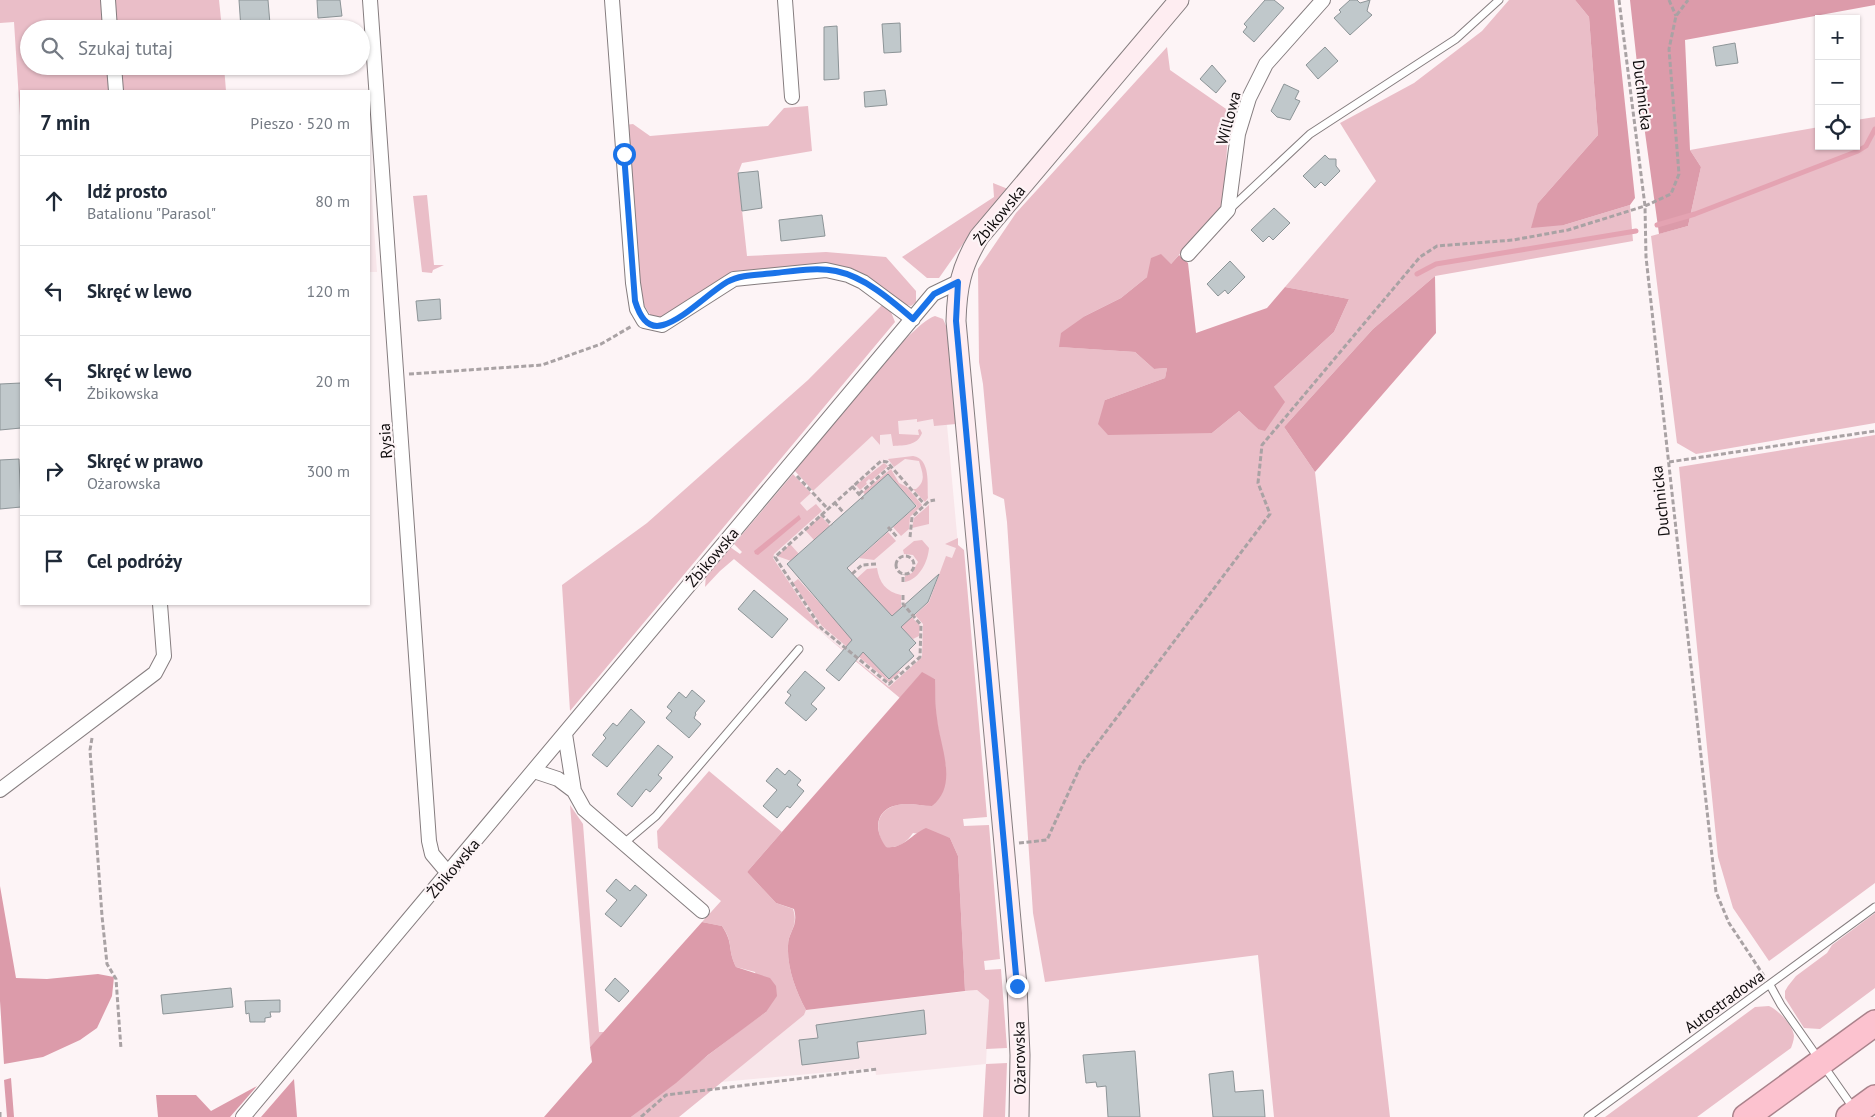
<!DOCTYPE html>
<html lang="pl">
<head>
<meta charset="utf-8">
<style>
	body { margin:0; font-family:"PT Sans",sans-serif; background:#f2f2f3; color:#1f2937 }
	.controls { position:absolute; right:15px; top:15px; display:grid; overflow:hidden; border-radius:0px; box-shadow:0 1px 4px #0004 }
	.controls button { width:45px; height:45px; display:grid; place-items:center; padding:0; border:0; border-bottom:1px solid #e0e1e3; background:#fff; color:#1f2937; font:25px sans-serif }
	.stop { position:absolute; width:15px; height:15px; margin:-11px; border:4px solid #1a73e8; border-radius:50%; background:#fff }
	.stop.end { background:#1a73e8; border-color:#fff; box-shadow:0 1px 5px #0008 }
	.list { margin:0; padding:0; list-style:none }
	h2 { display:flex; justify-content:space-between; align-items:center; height:65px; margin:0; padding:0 20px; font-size:21px }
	h2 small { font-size:16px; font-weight:400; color:#747a83 }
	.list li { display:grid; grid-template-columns:32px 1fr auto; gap:15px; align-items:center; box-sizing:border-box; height:90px; padding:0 20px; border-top:1px solid #e0e1e3 }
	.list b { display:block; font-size:19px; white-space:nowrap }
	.list p { margin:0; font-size:16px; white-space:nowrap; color:#747a83 }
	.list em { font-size:16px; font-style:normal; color:#747a83 }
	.icon { flex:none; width:28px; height:28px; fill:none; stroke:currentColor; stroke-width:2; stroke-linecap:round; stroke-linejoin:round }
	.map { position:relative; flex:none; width:1875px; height:1117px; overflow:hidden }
	.search { position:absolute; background:#fff; box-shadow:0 1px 4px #0004; left:20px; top:20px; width:350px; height:55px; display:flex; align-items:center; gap:12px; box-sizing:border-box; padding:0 18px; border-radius:28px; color:#747a83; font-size:19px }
	.panel { position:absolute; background:#fff; box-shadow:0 1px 4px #0004; left:20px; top:90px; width:350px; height:515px; border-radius:0px }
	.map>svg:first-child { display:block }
</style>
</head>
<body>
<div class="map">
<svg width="1875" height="1117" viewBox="0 0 1875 1117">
	<rect width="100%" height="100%" fill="#fdf4f6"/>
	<path fill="#f8e6ea" d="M369,152L377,272H369Z
		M923,409L947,425L958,545L922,672L900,698L734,559L813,491L887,421Z
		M977,990L989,1000L986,1064L876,1075L875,1068L721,1082L804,1015L806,1010Z"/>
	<path fill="#eabec8" d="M0,0H103L106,29H29V66H110L112,91H21L20,116L14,22L0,23Z
		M113,0H219L222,29H114Z
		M1509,0H1575L1589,17L1598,135L1538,203L1564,225L1630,205L1633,241L1435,276L1373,329L1284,427L1315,472L1390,1117H1274L1258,955L1045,982L1033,913L1007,522L1004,499L993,494L983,384L979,362L978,269L1016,213L1167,47L1170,70L1229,111L1224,203L1171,264L1147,277L1121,298L1085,316L1060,347L1135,352L1154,369L1167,368L1165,378L1105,400L1212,433L1239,411L1258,429L1274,387L1334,332L1349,299L1285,287L1376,181L1340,123L1414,83L1482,31Z
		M118,66H224L226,91H121Z
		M808,106L812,151L742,163L738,173L747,256L826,252L886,257L916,291V302L911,306L904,304L860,275L836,265H810L736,271L660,318L651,316L638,296L625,125L633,124L650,136L768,126L784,108Z
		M1875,117V423L1696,454L1677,443L1651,236L1688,226L1701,167L1690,150L1819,127V146H1856V120Z
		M993,183L1008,189L972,231L939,278H927L902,257L994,197Z
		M427,195L434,265H444L433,270L432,273L422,272L413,196Z
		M882,305L891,312L895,322L570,711L562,585L647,523L808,380Z
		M935,316L943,319L947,328L956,424L934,426L933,419L917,422V419L898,421L899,434L919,435L918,430L920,429L922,433C917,446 905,445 893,446L891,434L880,435V445L872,436L813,491L795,471C819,443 908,324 935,316Z
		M1875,435V883L1769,961L1733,908L1718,857L1679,467Z
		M913,456C931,459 927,484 928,498L925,502L913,489H916C927,480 922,472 919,461L905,459L894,467L888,459Z
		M884,463L888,466L871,481L869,479L866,482L867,484L860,490L856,485Z
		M891,469L899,483L907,487L922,505L910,517L909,529L901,536L893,527L917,506L888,474L865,495L863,492Z
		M793,474L811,493L800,503L807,511L816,504L822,511L774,554L773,558L819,628L818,629L734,559L720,571L705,587L706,575L730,547L740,554L742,552L734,544Z
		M929,505V524L912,528L914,518Z
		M821,516L830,526L814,540L805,530Z
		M888,532L896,541L874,560L859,558Z
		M958,538V545L964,550L987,817L963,819L964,826L989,825L1000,959L984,961L985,970L1001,969L1007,1048L986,1049L989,1000L977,990L965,991L958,856L950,838L913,833C905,844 899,848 885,847C871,825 879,804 907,804C916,804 923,806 932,806L946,768L936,718L935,679L922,673L900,698L822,633L889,687L922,657L923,624L915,615L929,602L946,556L952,558L956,548L945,544Z
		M922,540L929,548C928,561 920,579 905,582V576L912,573L918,562L913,555L904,554L903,550L914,541Z
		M790,544L799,554L791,561L777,556Z
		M877,568C879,582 886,592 901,595V605L920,626L919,636L913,639L904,631L856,579L867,569Z
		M798,579L888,679L899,670L900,672L889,682L822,626L793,583Z
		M709,771L782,832L747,872L776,903L793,909C799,927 788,931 788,946C787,968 796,991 806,1010L804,1015L679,1117H631C676,1081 719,1045 766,1012L755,972L736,967C727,949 734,943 722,926L702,922L721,901L658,848L657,831Z
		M570,805L583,824L599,1032H604L590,1047Z
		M1875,913V988L1820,1029L1804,1028L1785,998V991L1788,986L1796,976L1827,953L1832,945Z
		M1769,1006C1778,1010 1793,1025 1794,1036C1794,1040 1792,1045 1791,1048L1697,1117H1605L1755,1007Z
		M1007,1063L1005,1117H983L986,1064Z"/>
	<path fill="#dc9baa" d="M1575,0H1614L1635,198L1630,205L1564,225L1531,228L1538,203L1598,135L1589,17Z
		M1630,0H1875V5L1685,40L1690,150L1701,167L1688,226L1659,234L1643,118Z
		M1161,254L1171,264L1179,255L1188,263L1196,333L1267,308L1285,287L1349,299L1334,332L1274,387L1285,402L1265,431L1258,429L1239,411L1212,433L1108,435L1098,424L1105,400L1165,378L1167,368L1154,369L1135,352L1059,347L1061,333L1085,316L1121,298L1147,277L1151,258Z
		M1435,276L1436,333L1315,472L1284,427L1373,329Z
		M922,672L935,679C936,692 935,706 937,718C940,747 959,785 932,806C923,806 916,804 907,804C879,804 870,825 886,847C904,849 910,835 926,828L950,838L958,856L965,991L806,1010C796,991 787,968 788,946C788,931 799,927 794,909L776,903L747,872Z
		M0,886L16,978L47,979L98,974L114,977L112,996L97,1028L80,1040L43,1057L4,1064L0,1001Z
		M702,922L722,926C734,944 727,949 736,967L770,978L776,986L777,996L766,1012L708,1055L676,1083L631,1117H544L592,1062L590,1047Z
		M11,1078L14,1117H7L4,1080Z
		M294,1079L297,1117H261Z
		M257,1086L230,1117H158L156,1095H196L211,1111Z"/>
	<path fill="#e4a3b2" d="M799,515L801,519L758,555L755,554L754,551Z"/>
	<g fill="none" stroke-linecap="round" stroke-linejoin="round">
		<path stroke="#e4a3b2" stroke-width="5" d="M1657,225L1695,214L1858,151L1866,146L1875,129
			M1417,274L1436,264L1636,231"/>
	</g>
	<path fill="#c0c8cb" stroke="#8c9497" d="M239,0H268L270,24L254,25V29H241Z
		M317,0H340L342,16L318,18Z
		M1265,0H1274L1284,8L1254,42L1243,32L1247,27L1244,24Z
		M1350,0H1357L1360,3L1370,0L1367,11L1372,15L1350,35L1334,18L1341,12L1339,10Z
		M900,23L901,52L884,53L882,24Z
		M837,26L839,79L824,80V27Z
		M1735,43L1738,63L1716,66L1713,47Z
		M1325,47L1338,61L1318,79L1306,65Z
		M1212,65L1226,81L1216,93L1200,79Z
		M1284,84L1299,91L1295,99L1300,101L1290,120L1277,117L1271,111Z
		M885,90L887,105L865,107L864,92Z
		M1325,155L1329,159H1336V166L1340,171L1325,186L1321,182L1315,188L1303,176Z
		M758,171L762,208L742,211L738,173Z
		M1274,208L1290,223L1273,240L1269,236L1263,242L1251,230Z
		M822,215L825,236L781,241L779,220Z
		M1230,261L1245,277L1228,294L1225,290L1218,296L1207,284Z
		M440,299L441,319L418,321L416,301Z
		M21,383V428L0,430V384Z
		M19,459L21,507L0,509V460Z
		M888,474L916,506L847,568L892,616L939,574L928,602L901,627L916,643L909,650L914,656L889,679L863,652L839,681L826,670L852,640L787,564Z
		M754,590L788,619L772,638L738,609Z
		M805,671L825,688L811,704L817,709L806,721L785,703L791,695L787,692Z
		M692,690L705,701L695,713L696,714L694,718L701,724L689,738L666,718L672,711L667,707L679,692L686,698Z
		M631,709L645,722L607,767L592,755L606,738L603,735L613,723L617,726Z
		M658,745L673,757L658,775L662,778L650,792L646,789L632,807L617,794Z
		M777,768L785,775L789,770L801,780L797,785L804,791L790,808L787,806L777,818L763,806L777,790L766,781Z
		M616,879L630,891L635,885L647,895L621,927L605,914L617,900L606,891Z
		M615,978L629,991L619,1002L605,990Z
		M231,988L233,1007L163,1014L161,995Z
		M280,1000V1012H270L271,1017L265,1018V1022H250L249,1013L246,1014L245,1001Z
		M924,1010L926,1034L857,1042L859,1058L802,1065L799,1040L818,1038L816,1025Z
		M1135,1051L1140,1117H1108L1106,1086L1097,1087L1096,1082L1086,1083L1083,1055Z
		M1233,1071L1235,1092L1263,1090L1265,1117H1213L1209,1074Z"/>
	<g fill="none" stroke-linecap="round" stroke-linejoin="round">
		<defs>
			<path id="service" d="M1230,209L1310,134L1456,39L1499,0
				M623,844L656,816L799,649
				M1770,985L1781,1005L1854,1109
				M1588,1117L1875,907"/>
			<path id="minor" d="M108,0L110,29
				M370,0L429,841L432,854L448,873
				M612,0L633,283L637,309L644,321L662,325L734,279L826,270L848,275L863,282L913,319
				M785,0L792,97
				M114,66L116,91
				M1188,254L1228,210L1238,134L1249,98L1266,64L1323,0
				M565,734L574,791L584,809L702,911
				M534,771L558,779L574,791
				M0,790L155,673L164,656L160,604
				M243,1117L933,294L958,282"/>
			<path id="secondary" d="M1019,1117L1020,1055L1017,986L956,321C957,287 961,267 979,237L1179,0"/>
			<path id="motorway" d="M1746,1117L1875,1023
				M1849,1117L1875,1098"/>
		</defs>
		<use href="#service" stroke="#857d7f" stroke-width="9"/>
		<use href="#minor" stroke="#857d7f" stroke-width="16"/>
		<use href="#secondary" stroke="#857d7f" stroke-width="21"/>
		<use href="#motorway" stroke="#a9828b" stroke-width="28"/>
		<path stroke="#a9a2a4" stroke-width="3" stroke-dasharray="5 2.5" stroke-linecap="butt" d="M1619,0L1645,206L1646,257L1716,892L1729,923L1764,976
			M1669,0L1676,16
			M409,374L542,365L601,344L632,326
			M1669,462L1875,431
			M797,476L827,508
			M852,486L863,499
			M859,494L891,466
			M834,502L844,513
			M821,514L832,525
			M888,527L898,538
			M910,537L912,517L929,501L935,500
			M896 565a9 9 0 1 1 18 0a9 9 0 1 1-18 0Z
			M852,574L862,565L876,564
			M903,582V574
			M903,595V604L921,625L920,657L889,684L821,628L775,557L881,461L887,462L925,505
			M92,738L90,750L102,916L107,964L116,979L121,1049
			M1019,843L1047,840L1081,765L1270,514L1258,483L1262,445L1420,257L1437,246L1513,240L1568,230L1645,206L1671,194L1679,174L1669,49L1676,16L1688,0
			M0,1112V1117
			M641,1117L666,1095L878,1069"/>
		<use href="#service" stroke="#fff" stroke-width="7"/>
		<use href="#minor" stroke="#fff" stroke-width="14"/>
		<use href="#secondary" stroke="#feedf1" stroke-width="19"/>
		<use href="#motorway" stroke="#fcc2cf" stroke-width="25"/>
	</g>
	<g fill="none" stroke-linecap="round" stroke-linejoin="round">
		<path stroke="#1a73e8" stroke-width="6" d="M624,154L635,301C639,314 646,330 663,325C684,319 707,294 727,282C741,274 759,275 775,273C794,271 817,267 836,271C865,277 891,300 913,319L934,294L958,282L956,321L1017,986"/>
	</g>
	<g text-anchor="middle" stroke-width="4.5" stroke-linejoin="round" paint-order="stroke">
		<g font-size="16" fill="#0f0c0d" stroke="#fdf4f6">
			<text transform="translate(1643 95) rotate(83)" y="6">Duchnicka</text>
			<text transform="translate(1228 118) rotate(-75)" y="6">Willowa</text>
			<text transform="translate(999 215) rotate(-51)" y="6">Żbikowska</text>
			<text transform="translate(385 441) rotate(-94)" y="6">Rysia</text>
			<text transform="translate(1660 501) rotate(-96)" y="6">Duchnicka</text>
			<text transform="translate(712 557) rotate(-50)" y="6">Żbikowska</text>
			<text transform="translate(453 868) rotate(-50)" y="6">Żbikowska</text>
			<text transform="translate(1724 1001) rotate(-36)" y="6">Autostradowa</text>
			<text transform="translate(1019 1058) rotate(-91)" y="6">Ożarowska</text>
		</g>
	</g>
</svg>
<div class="controls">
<button>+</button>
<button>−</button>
<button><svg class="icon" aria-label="locate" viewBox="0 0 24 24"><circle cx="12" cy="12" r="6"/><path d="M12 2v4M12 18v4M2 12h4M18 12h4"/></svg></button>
</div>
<div class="stop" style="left:624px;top:154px"></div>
<div class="stop end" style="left:1017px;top:986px"></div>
<div class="search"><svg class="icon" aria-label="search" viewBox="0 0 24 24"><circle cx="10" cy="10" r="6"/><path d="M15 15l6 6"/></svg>Szukaj tutaj</div>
<section class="panel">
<h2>7 min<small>Pieszo · 520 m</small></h2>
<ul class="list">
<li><svg class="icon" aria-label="ahead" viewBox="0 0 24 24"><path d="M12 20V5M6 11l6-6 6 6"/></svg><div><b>Idź prosto</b><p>Batalionu &quot;Parasol&quot;</p></div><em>80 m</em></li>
<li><svg class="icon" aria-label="left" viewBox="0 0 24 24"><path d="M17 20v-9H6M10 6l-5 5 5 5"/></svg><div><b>Skręć w lewo</b></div><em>120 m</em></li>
<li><svg class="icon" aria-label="left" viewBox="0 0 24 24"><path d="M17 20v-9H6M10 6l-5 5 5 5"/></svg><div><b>Skręć w lewo</b><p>Żbikowska</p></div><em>20 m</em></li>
<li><svg class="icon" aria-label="right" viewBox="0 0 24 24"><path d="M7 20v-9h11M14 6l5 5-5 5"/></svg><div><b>Skręć w prawo</b><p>Ożarowska</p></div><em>300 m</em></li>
<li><svg class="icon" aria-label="arrive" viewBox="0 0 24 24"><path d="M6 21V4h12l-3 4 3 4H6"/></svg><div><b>Cel podróży</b></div></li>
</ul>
</section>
</div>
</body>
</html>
